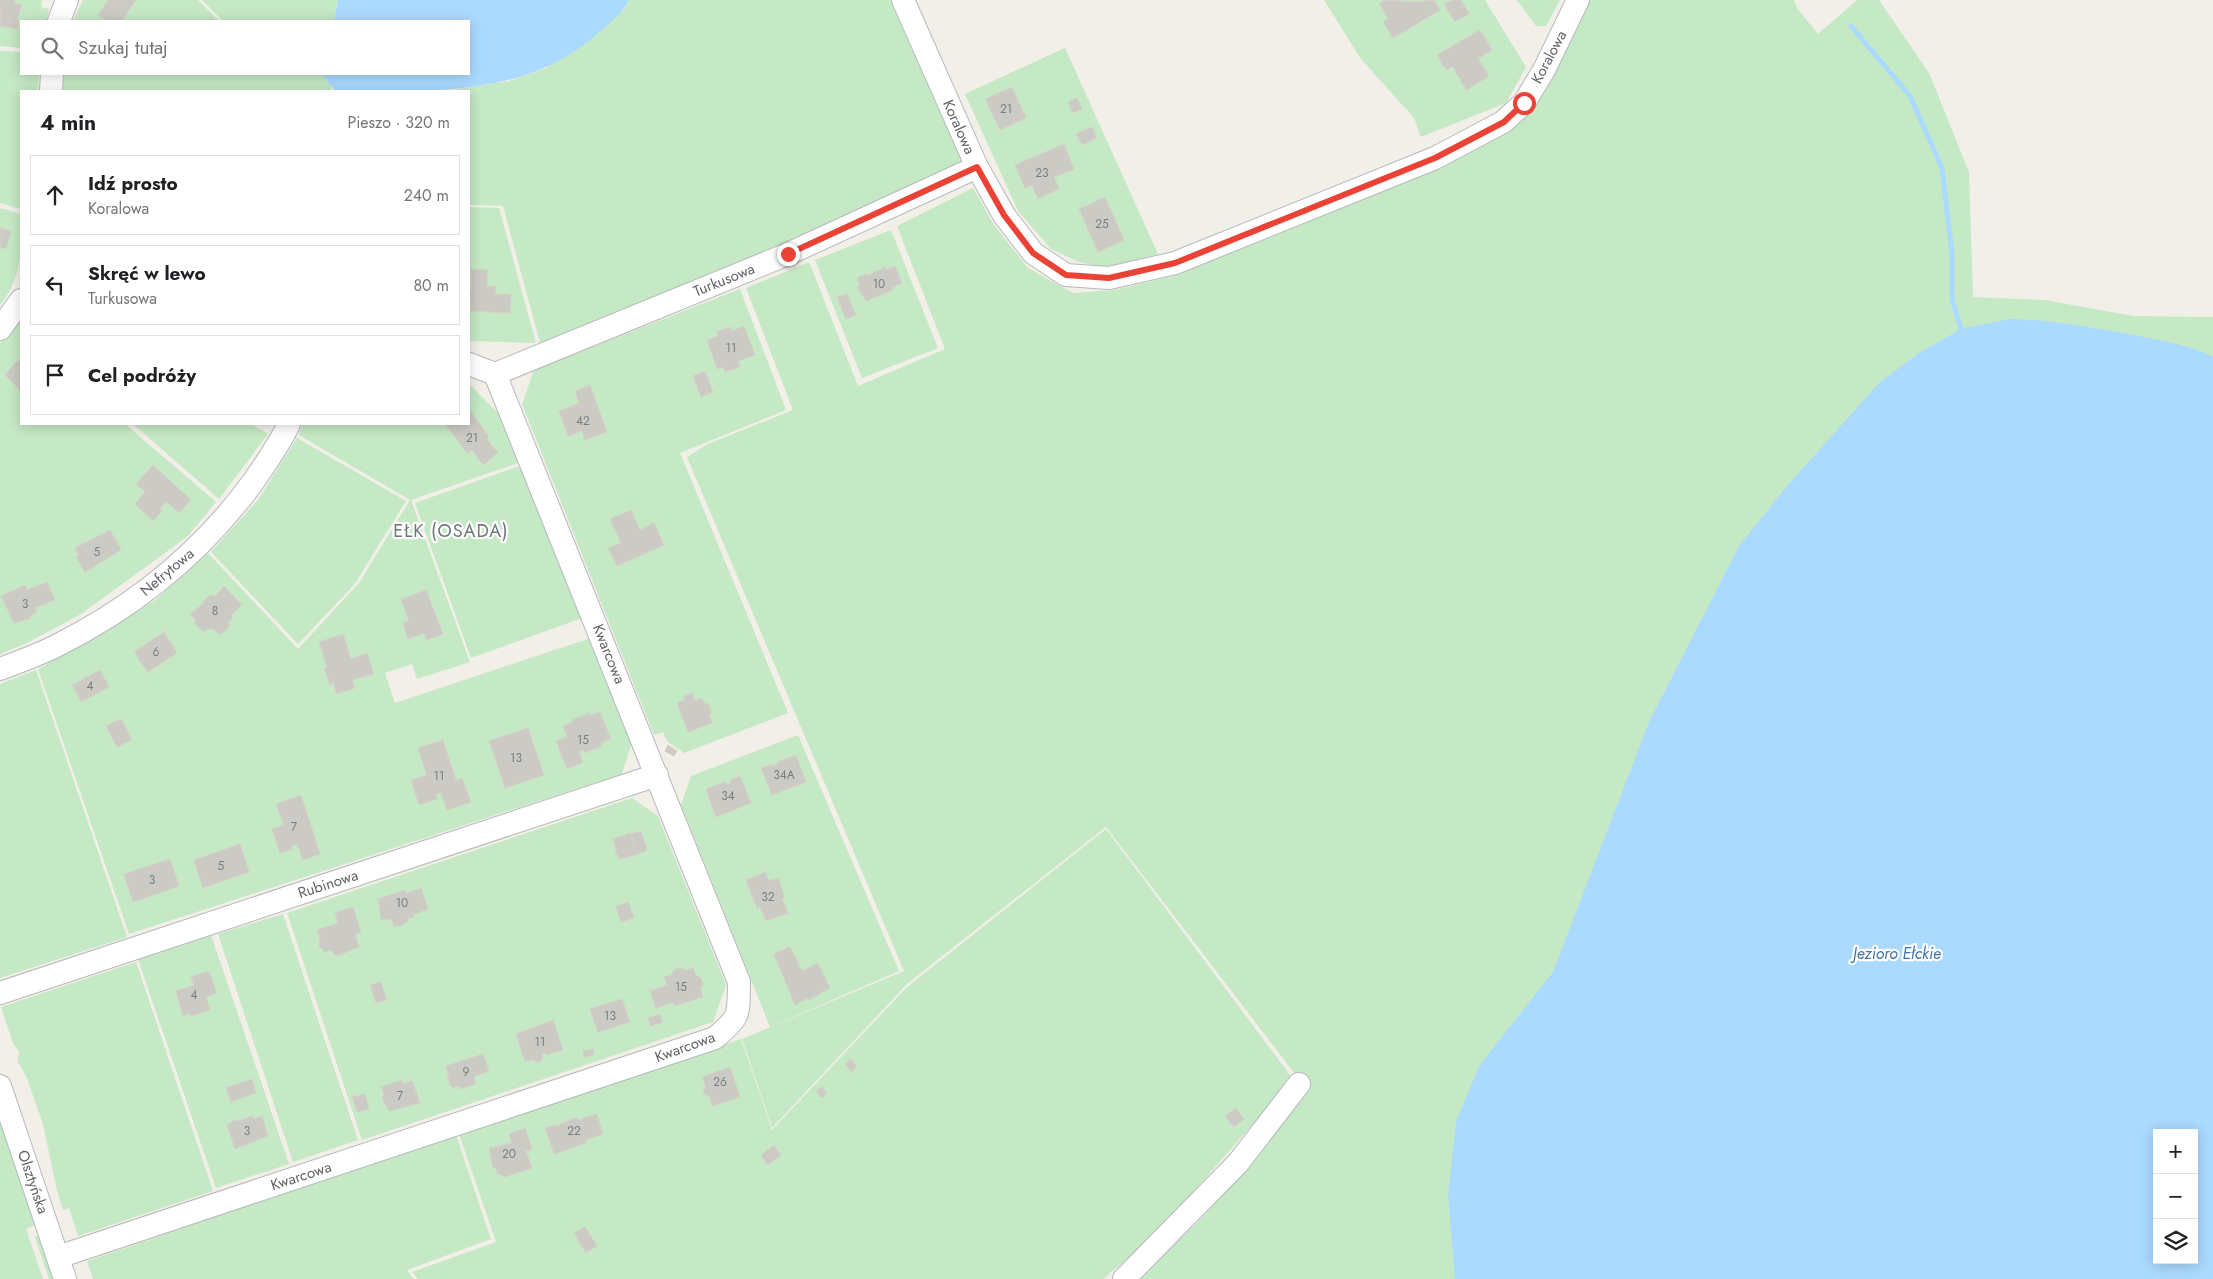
<!DOCTYPE html>
<html lang="pl">
<head>
<meta charset="utf-8">
<style>
	body { margin:0; font-family:Jost,sans-serif; background:#f6f6f6; color:#202124 }
	.controls { position:absolute; right:15px; bottom:15px; display:grid; overflow:hidden; border-radius:0px; box-shadow:0 2px 12px #0003 }
	.controls button { width:45px; height:45px; display:grid; place-items:center; padding:0; border:0; border-bottom:1px solid #e0e0e0; background:#fff; color:#202124; font:25px sans-serif }
	.stop { position:absolute; width:15px; height:15px; margin:-11px; border:4px solid #ea4335; border-radius:50%; background:#fff }
	.stop.end { background:#ea4335; border-color:#fff; box-shadow:0 1px 5px #0008 }
	.list { margin:0; padding:0; list-style:none }
	h2 { display:flex; justify-content:space-between; align-items:center; height:65px; margin:0; padding:0 20px; font-size:21px }
	h2 small { font-size:16px; font-weight:400; color:#757577 }
	.list li { display:grid; grid-template-columns:32px 1fr auto; gap:15px; align-items:center; box-sizing:border-box; height:80px; margin:0 10px 10px; padding:0 10px; border:1px solid #e0e0e0; border-radius:0px }
	.list b { display:block; font-size:19px; white-space:nowrap }
	.list p { margin:0; font-size:16px; white-space:nowrap; color:#757577 }
	.list em { font-size:16px; font-style:normal; color:#757577 }
	.icon { flex:none; width:28px; height:28px; fill:none; stroke:currentColor; stroke-width:2; stroke-linecap:round; stroke-linejoin:round }
	.map { position:relative; flex:none; width:2213px; height:1279px; overflow:hidden }
	.search { position:absolute; background:#fff; box-shadow:0 2px 12px #0003; left:20px; top:20px; width:450px; height:55px; display:flex; align-items:center; gap:12px; box-sizing:border-box; padding:0 18px; border-radius:0px; color:#757577; font-size:19px }
	.panel { position:absolute; background:#fff; box-shadow:0 2px 12px #0003; left:20px; top:90px; width:450px; height:335px; border-radius:0px }
	.map>svg:first-child { display:block }
</style>
</head>
<body>
<div class="map">
<svg width="2213" height="1279" viewBox="0 0 2213 1279">
	<rect width="100%" height="100%" fill="#f1efe8"/>
	<path fill="#c5e8c5" d="M0,0H42L41,7L49,9L47,21H21V48L0,46Z
		M83,0H198L218,20L73,21Z
		M202,0H338L334,21H220L221,19Z
		M629,0H890L963,163L783,245L540,343L503,206L469,205V91H448L509,81L546,68L624,10Z
		M1324,0H1485L1526,67L1506,103L1421,137L1414,118L1361,59Z
		M1517,0H1560L1546,26H1536Z
		M1589,0H1794L1797,8L1818,34L1857,0H1879L1929,73L1969,172L1973,297L2045,300L2133,316L2213,317V378L1455,1273V1279H1136L1195,1225L1249,1166L1308,1091L1106,827L908,983L772,1128L742,1039L904,971L687,457L708,444L793,410L746,288L809,262L858,386L945,349L897,226L973,188L994,225L1028,268L1073,293L1114,290L1178,275L1411,175L1504,132Z
		M1065,48L1158,254L1109,268L1079,262L1051,249L1018,211L965,94Z
		M0,51L21,52V74H39L38,91H21V209L0,203Z
		M64,74H322L331,85V91H63Z
		M469,207L499,208L536,343L469,341Z
		M0,208L21,214C21,250 23,276 0,305Z
		M891,230L938,348L862,378L815,260Z
		M740,289L786,410L680,453L788,713L684,753L668,742L663,732L654,735L522,404L534,370Z
		M21,321V424H125L216,502L188,536L81,614L27,643L0,654V343Z
		M469,384L499,414L518,463L411,500L470,662L417,679L412,664L385,673L395,703L591,638L632,742L622,774L129,934L38,669L98,636L155,600L208,553L298,649L359,583L410,500L299,435L302,424H469Z
		M133,424H251L268,434L219,499Z
		M297,438L406,501L354,585L298,644L211,552L258,500Z
		M522,465L582,618L471,658L415,503Z
		M36,670L127,937L0,978V684Z
		M798,735L899,971L770,1027L681,805L691,776Z
		M632,798L658,816L726,985L713,1022L362,1140L287,913Z
		M1106,829L1293,1079L1152,1238L1103,1279H418L412,1272L496,1242L459,1134L741,1039L772,1130L906,988Z
		M283,914L358,1140L293,1162L218,934Z
		M211,935L289,1164L216,1188L138,959Z
		M136,962L213,1191L78,1236L69,1208L63,1210L57,1191L43,1124L26,1076L18,1062L19,1052L13,1043L1,1007Z
		M0,1112L38,1224L26,1229L43,1279H0Z
		M456,1135L491,1239L407,1270L414,1279H93L87,1261Z
		M41,1234L56,1279H49L35,1237Z"/>
	<path fill="#aadaff" fill-rule="evenodd" d="M338,0H629C622,14 610,23 598,33C526,99 426,91 335,91L322,74H469V21H334Z
		M2010,319C2056,320 2095,328 2139,336C2164,341 2190,345 2213,357V1279H1455L1448,1195L1456,1122L1479,1066L1553,972L1649,722L1739,546L1787,486L1880,382L1919,353L1961,329ZM2157,1133H2194V1260H2157Z"/>
	<g fill="none" stroke-linecap="round" stroke-linejoin="round">
		<path stroke="#aadaff" stroke-width="5" d="M1851,26L1910,96L1942,168L1952,253V299L1961,329"/>
	</g>
	<path fill="#cccac5" stroke="#d6d1c6" d="M0,0H15L14,3L22,5L17,19H19L17,29L0,26Z
		M108,0H136L122,21H108L98,15Z
		M1385,0L1417,2L1434,0L1440,10L1393,38L1383,22L1388,19L1379,3Z
		M1452,0H1461L1469,14L1455,22L1444,4Z
		M1480,30L1492,50L1478,58L1489,76L1466,90L1453,67L1446,70L1437,55Z
		M1012,87L1026,118L1000,130L985,99Z
		M1077,98L1082,109L1073,113L1068,102Z
		M1092,127L1097,138L1082,145L1076,134Z
		M1064,144L1074,169L1054,177L1059,189L1038,199L1032,185L1025,188L1015,165Z
		M1105,197L1124,240L1098,252L1079,209Z
		M0,228L11,231L6,249L0,247Z
		M895,266L902,283L892,287L893,290L866,301L857,286L860,285L857,278L867,274V276L885,267L886,270Z
		M471,269L488,270L487,286L496,287L495,294H511L510,313L470,311L469,293L471,291Z
		M847,294L856,315L846,319L837,297Z
		M744,326L755,355L738,361L740,367L725,372L723,367L717,369L707,340L718,336L717,332L731,327L732,331Z
		M17,361L20,363L21,361V391L5,375Z
		M705,371L713,392L701,397L693,376Z
		M590,385L607,432L585,440L582,431L568,436L559,411L579,403L575,391Z
		M469,409L489,437L487,439L498,453L483,465L472,450L467,453L445,424H469Z
		M153,465L191,500L179,513L166,502L160,509L162,511L153,521L135,504L145,492L136,484Z
		M631,510L640,530L654,523L664,545L617,566L608,548L621,543L610,519Z
		M110,530L121,550L85,572L76,557L79,555L75,548Z
		M47,582L55,600L35,608L37,612L31,615L29,619L14,623L1,596L25,585L27,590Z
		M224,586L242,605L231,616L233,618L228,623L230,625L225,631L219,635L214,629H208L204,632L194,623L196,621L190,614L204,603L202,602L211,595L215,596Z
		M426,590L443,634L427,640L424,633L408,639L403,623L409,621L401,599Z
		M164,632L177,653L148,672L139,660L135,651Z
		M343,634L351,659L367,653L374,674L352,680L355,688L337,694L333,683L330,685L324,668L327,667L319,642Z
		M100,670L109,687L81,702L72,685Z
		M692,693L695,701L702,698L705,704L708,703L712,713L709,714L712,723L688,732L677,703L685,700L684,696Z
		M600,712L611,739L601,743L602,746L585,753L584,750L579,752L583,762L567,769L556,741L567,737L563,726L573,722L572,720L589,713L590,716Z
		M121,719L132,740L117,747L106,726Z
		M528,728L544,775L505,788L489,741Z
		M443,740L456,780L462,778L471,802L447,810L441,793L436,794L437,799L419,805L411,780L427,775L418,748Z
		M668,745L677,751L674,756L665,751Z
		M796,755L806,782L772,795L761,768L772,764L773,766L778,764L777,762Z
		M740,776L751,803L716,817L706,789L725,782L726,785L730,783V780Z
		M301,795L320,854L303,860L297,844L291,846L292,849L280,853L272,829L284,825L276,804Z
		M641,831L647,850L638,854L631,834Z
		M631,833L638,854L620,859L615,852L616,849L613,839Z
		M240,844L249,872L203,888L194,860Z
		M170,859L179,886L133,902L124,874Z
		M765,872L769,881L778,878L785,897L782,898L788,913L766,921L760,907L757,908L746,880Z
		M421,888L428,909L413,915L414,917L407,919L408,921L401,926H394L392,920L381,919L378,899L405,890L406,893Z
		M628,902L634,918L621,922L616,907Z
		M353,907L361,932L355,934L359,947L337,956V954L334,955L332,950L324,952L323,949L319,947L320,940L317,930L338,923L335,913Z
		M790,947L802,971L818,963L830,988L809,1000L808,998L795,1005L774,954Z
		M680,968L685,970L693,968L696,975L701,978L703,984L700,989L703,997L674,1006L673,1002L656,1008L650,991L667,985L664,977L672,975L675,969Z
		M209,971L217,993L206,997L210,1010L191,1016L190,1013L183,1016L176,991L194,985L191,977Z
		M381,982L387,1000L376,1003L370,985Z
		M622,999L630,1022L598,1032L590,1009Z
		M660,1014L663,1022L651,1026L648,1018Z
		M553,1020L563,1050L546,1055V1053L542,1054V1060L538,1063L533,1060L525,1061L516,1034Z
		M593,1049L594,1055L584,1057L583,1051Z
		M483,1054L489,1071L474,1077L476,1084L460,1089L459,1086L453,1088L450,1085L446,1066Z
		M851,1059L857,1067L851,1072L845,1064Z
		M730,1067L740,1097L712,1106L709,1096L705,1095L703,1090L706,1087L702,1077Z
		M252,1079L256,1093L231,1102L226,1088Z
		M402,1080L404,1084L412,1080L420,1103L389,1111L382,1098L384,1095L381,1087Z
		M822,1087L827,1094L821,1098L816,1091Z
		M365,1094L369,1109L357,1112L352,1097Z
		M1236,1108L1244,1119L1234,1127L1225,1116Z
		M597,1114L603,1134L585,1140L586,1143L554,1154L545,1128L555,1125L556,1126L577,1117L578,1120Z
		M252,1116L253,1119L262,1116L268,1136L235,1149L227,1125L235,1120L238,1121Z
		M525,1128L532,1149L526,1151L532,1168L505,1177L497,1173L495,1167L493,1168L489,1148L512,1143L509,1134Z
		M774,1145L781,1155L768,1165L761,1155Z
		M585,1227L597,1246L586,1253L574,1233Z"/>
	<g fill="none" stroke-linecap="round" stroke-linejoin="round">
		<defs>
			<path id="minor" d="M903,0L977,167L1004,215L1033,253L1066,275L1109,278L1175,263L1435,158L1503,122L1524,103L1544,70L1578,0
				M59,21L67,0
				M51,91L52,74
				M0,329L21,300
				M495,374L788,254L977,167
				M0,669C19,662 38,655 56,646C134,607 202,552 253,482C266,463 279,445 289,424
				M0,993L657,775
				M0,1086L65,1279
				M58,1257L715,1038C742,1015 738,1015 739,982L495,374L469,364
				M1124,1279L1238,1163L1299,1084"/>
		</defs>
		<use href="#minor" stroke="#b5b8bc" stroke-width="24"/>
		<use href="#minor" stroke="#fff" stroke-width="22"/>
	</g>
	<g fill="none" stroke-linecap="round" stroke-linejoin="round">
		<path stroke="#ea4335" stroke-width="6" d="M788,254L977,167L1004,215L1033,253L1066,275L1109,278L1175,263L1435,158L1504,122L1524,103"/>
	</g>
	<g text-anchor="middle" stroke-width="4.5" stroke-linejoin="round" paint-order="stroke">
		<g font-size="12" fill="#7a7d7f">
			<text x="1006" y="113">21</text>
			<text x="1042" y="177">23</text>
			<text x="1102" y="228">25</text>
			<text x="879" y="288">10</text>
			<text x="731" y="352">11</text>
			<text x="583" y="425">42</text>
			<text x="472" y="442">21</text>
			<text x="97" y="556">5</text>
			<text x="25" y="608">3</text>
			<text x="215" y="615">8</text>
			<text x="156" y="656">6</text>
			<text x="90" y="690">4</text>
			<text x="583" y="744">15</text>
			<text x="516" y="762">13</text>
			<text x="784" y="779">34A</text>
			<text x="439" y="780">11</text>
			<text x="728" y="800">34</text>
			<text x="294" y="831">7</text>
			<text x="221" y="870">5</text>
			<text x="152" y="884">3</text>
			<text x="768" y="901">32</text>
			<text x="402" y="907">10</text>
			<text x="681" y="991">15</text>
			<text x="194" y="999">4</text>
			<text x="610" y="1020">13</text>
			<text x="540" y="1046">11</text>
			<text x="466" y="1076">9</text>
			<text x="720" y="1086">26</text>
			<text x="400" y="1100">7</text>
			<text x="247" y="1135">3</text>
			<text x="574" y="1135">22</text>
			<text x="509" y="1158">20</text>
		</g>
		<g font-size="15" fill="#5f6368" stroke="#fff">
			<text transform="translate(1549 57) rotate(-62)" y="5">Koralowa</text>
			<text transform="translate(959 127) rotate(66)" y="5">Koralowa</text>
			<text transform="translate(724 280) rotate(-22)" y="5">Turkusowa</text>
			<text transform="translate(167 572) rotate(-40)" y="5">Nefrytowa</text>
			<text transform="translate(609 654) rotate(68)" y="5">Kwarcowa</text>
			<text transform="translate(328 884) rotate(-18)" y="5">Rubinowa</text>
			<text transform="translate(685 1047) rotate(-20)" y="5">Kwarcowa</text>
			<text transform="translate(301 1176) rotate(-18)" y="5">Kwarcowa</text>
			<text transform="translate(33 1182) rotate(71)" y="5">Olsztyńska</text>
		</g>
		<g font-size="16" font-style="italic" fill="#4174aa" stroke="#fff">
			<text x="1897" y="959">Jezioro Ełckie</text>
		</g>
		<g font-size="18" letter-spacing="1" fill="#70757a" stroke="#fff">
			<text x="451" y="537">EŁK (OSADA)</text>
		</g>
	</g>
</svg>
<div class="controls">
<button>+</button>
<button>−</button>
<button><svg class="icon" aria-label="layers" viewBox="0 0 24 24"><path d="M12 4l9 5-9 5-9-5zM3 14l9 5 9-5"/></svg></button>
</div>
<div class="stop" style="left:1524px;top:103px"></div>
<div class="stop end" style="left:788px;top:254px"></div>
<div class="search"><svg class="icon" aria-label="search" viewBox="0 0 24 24"><circle cx="10" cy="10" r="6"/><path d="M15 15l6 6"/></svg>Szukaj tutaj</div>
<section class="panel">
<h2>4 min<small>Pieszo · 320 m</small></h2>
<ul class="list">
<li><svg class="icon" aria-label="ahead" viewBox="0 0 24 24"><path d="M12 20V5M6 11l6-6 6 6"/></svg><div><b>Idź prosto</b><p>Koralowa</p></div><em>240 m</em></li>
<li><svg class="icon" aria-label="left" viewBox="0 0 24 24"><path d="M17 20v-9H6M10 6l-5 5 5 5"/></svg><div><b>Skręć w lewo</b><p>Turkusowa</p></div><em>80 m</em></li>
<li><svg class="icon" aria-label="arrive" viewBox="0 0 24 24"><path d="M6 21V4h12l-3 4 3 4H6"/></svg><div><b>Cel podróży</b></div></li>
</ul>
</section>
</div>
</body>
</html>
